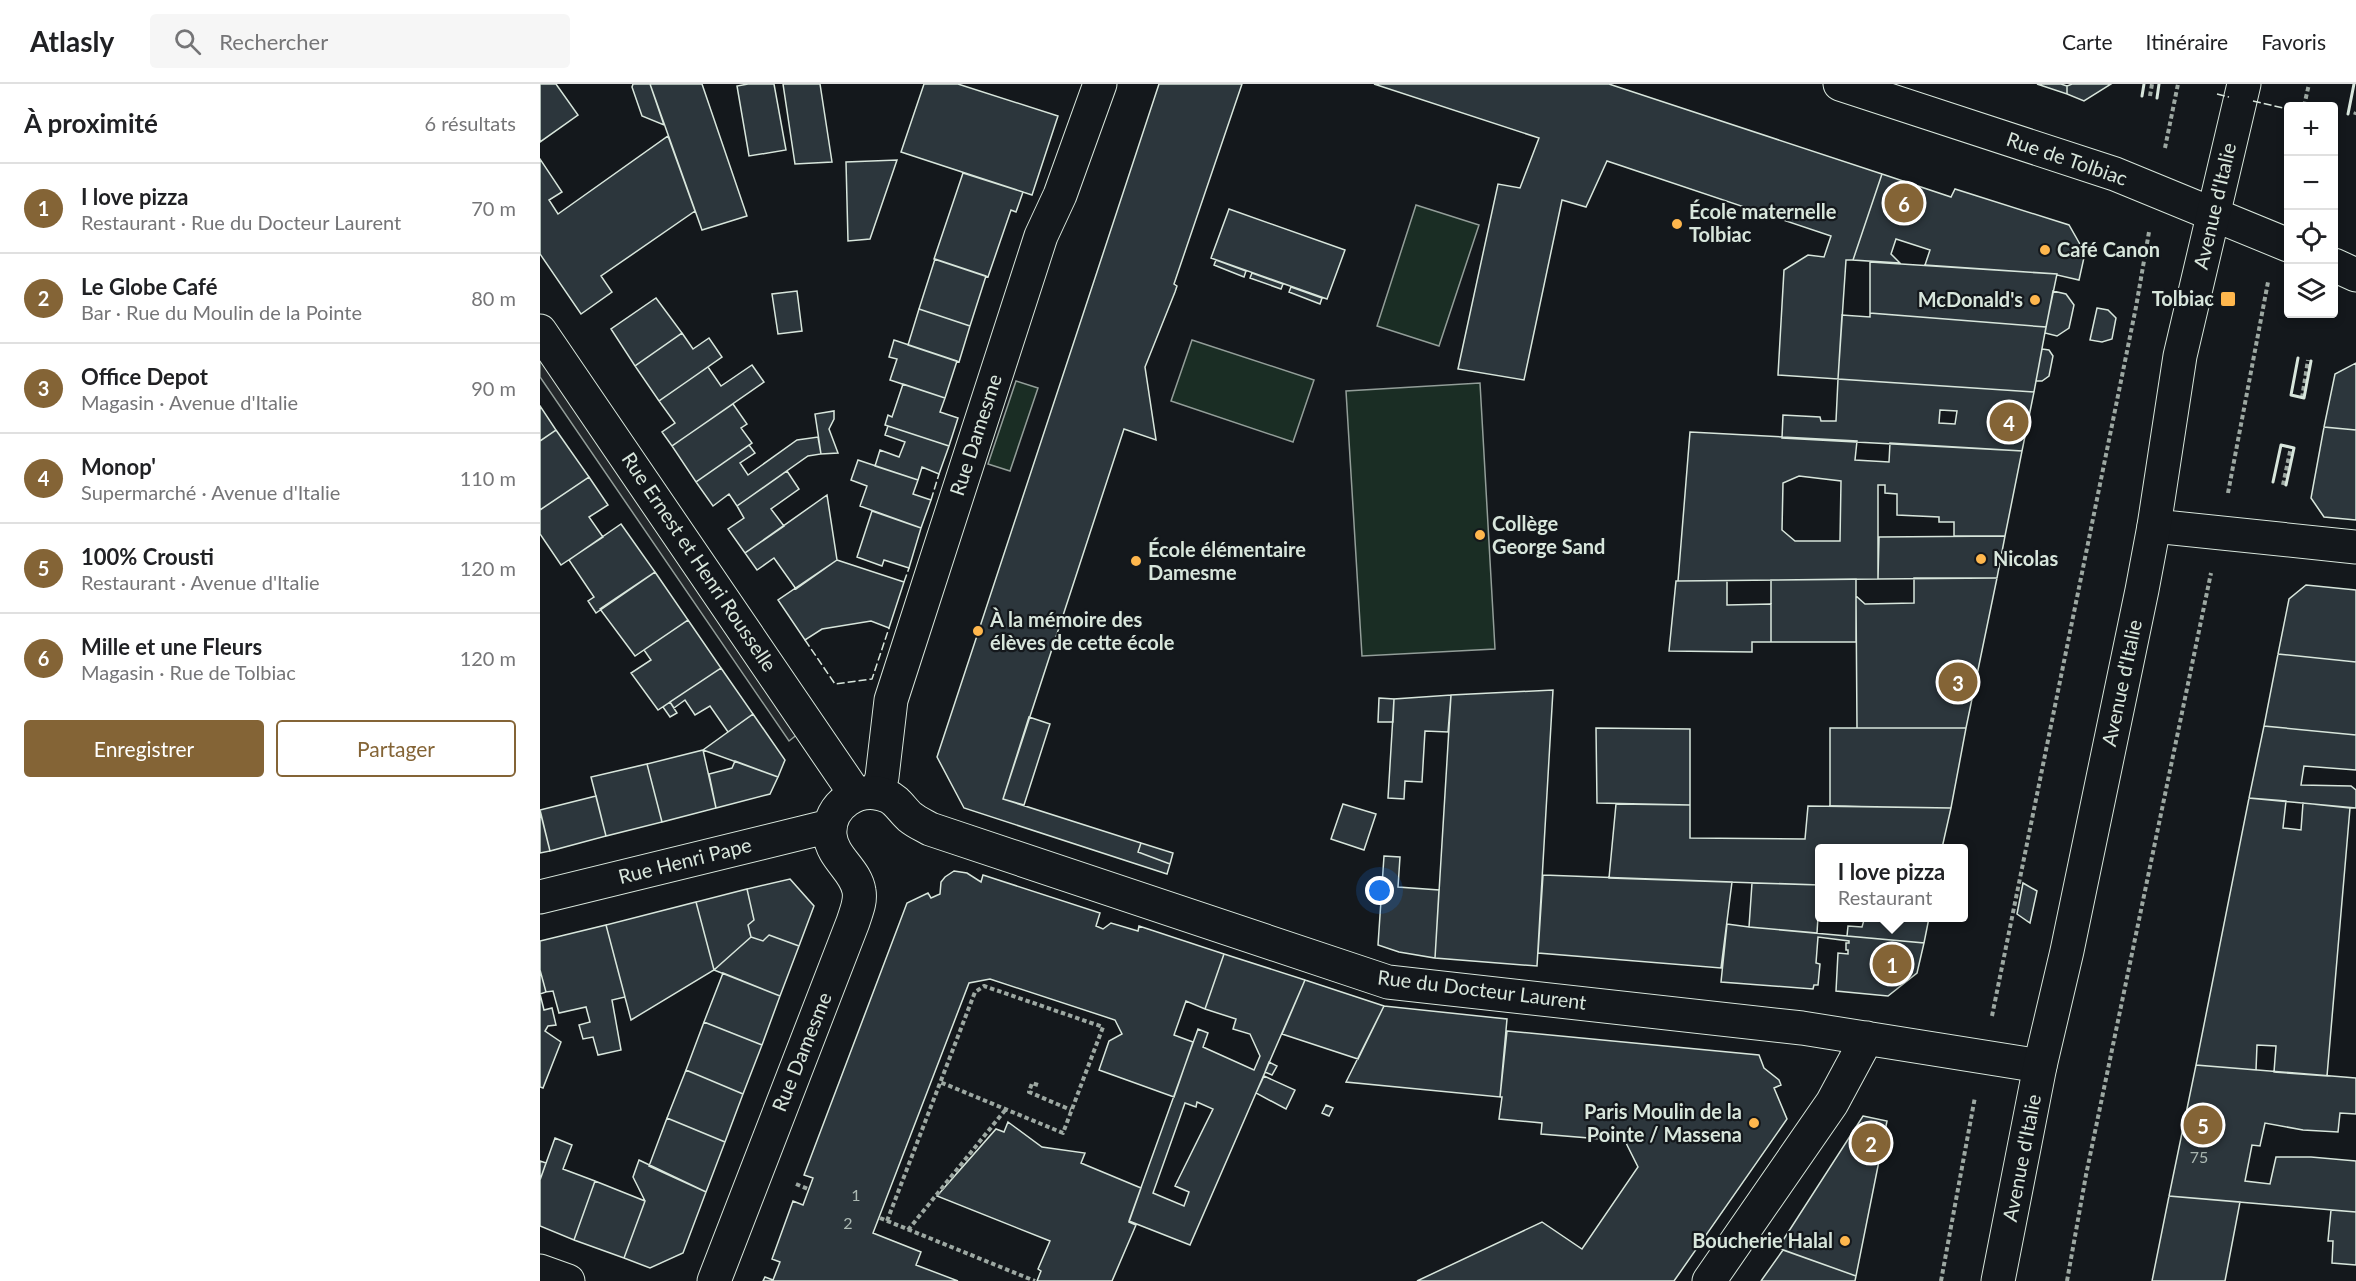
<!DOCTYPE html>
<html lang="fr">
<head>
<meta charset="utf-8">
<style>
	body { margin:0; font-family:Lato,sans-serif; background:#f6f6f6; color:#202124 }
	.controls { position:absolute; right:18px; top:18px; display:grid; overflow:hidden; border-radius:6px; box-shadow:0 3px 9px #0003 }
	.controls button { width:54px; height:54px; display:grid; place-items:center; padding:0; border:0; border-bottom:2px solid #e0e0e0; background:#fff; color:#202124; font:30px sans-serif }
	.you { position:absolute; left:840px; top:807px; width:21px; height:21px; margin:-15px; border:4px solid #fff; border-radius:50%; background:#1a73e8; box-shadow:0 0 0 9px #1a73e833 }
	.badge { display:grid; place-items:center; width:39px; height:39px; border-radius:50%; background:#846436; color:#fff; font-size:20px; font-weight:700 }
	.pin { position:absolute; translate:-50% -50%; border:3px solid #fff; box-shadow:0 2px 6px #0006 }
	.popup { position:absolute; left:1275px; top:760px; width:153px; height:78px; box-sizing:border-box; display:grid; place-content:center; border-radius:6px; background:#fff; filter:drop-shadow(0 2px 4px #0005); font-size:20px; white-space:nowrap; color:#757577 }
	.popup b { font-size:22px; color:#202124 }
	.popup::after { content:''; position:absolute; left:50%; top:100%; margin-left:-12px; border:12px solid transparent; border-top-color:#fff }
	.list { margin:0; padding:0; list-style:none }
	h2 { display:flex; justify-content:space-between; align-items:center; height:78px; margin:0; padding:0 24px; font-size:26px }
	h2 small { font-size:20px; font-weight:400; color:#757577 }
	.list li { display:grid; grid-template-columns:39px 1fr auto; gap:18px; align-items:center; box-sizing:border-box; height:90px; padding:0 24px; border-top:2px solid #e0e0e0 }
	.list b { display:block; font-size:22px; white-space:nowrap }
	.list p { margin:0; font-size:20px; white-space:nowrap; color:#757577 }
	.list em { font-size:20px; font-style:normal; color:#757577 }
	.actions { display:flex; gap:12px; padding:18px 24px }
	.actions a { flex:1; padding:14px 0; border:2px solid #846436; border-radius:6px; text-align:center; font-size:21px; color:#846436 }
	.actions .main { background:#846436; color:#fff }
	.icon { flex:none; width:33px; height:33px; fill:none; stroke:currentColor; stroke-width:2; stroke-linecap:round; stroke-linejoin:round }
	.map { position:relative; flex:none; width:1816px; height:1197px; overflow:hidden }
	header { display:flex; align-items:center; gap:36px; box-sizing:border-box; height:84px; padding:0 30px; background:#fff; border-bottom:2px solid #e0e0e0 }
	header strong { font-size:28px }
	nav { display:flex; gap:33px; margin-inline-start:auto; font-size:21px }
	.search { width:420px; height:54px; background:#f6f6f6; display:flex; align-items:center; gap:15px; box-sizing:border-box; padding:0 21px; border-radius:6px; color:#757577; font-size:22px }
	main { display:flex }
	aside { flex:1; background:#fff }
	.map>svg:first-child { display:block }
</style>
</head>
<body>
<header>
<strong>Atlasly</strong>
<div class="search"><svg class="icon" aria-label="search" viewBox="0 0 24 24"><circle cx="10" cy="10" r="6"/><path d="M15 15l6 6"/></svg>Rechercher</div>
<nav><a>Carte</a><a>Itinéraire</a><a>Favoris</a></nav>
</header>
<main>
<aside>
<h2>À proximité<small>6 résultats</small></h2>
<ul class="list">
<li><span class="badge">1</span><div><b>I love pizza</b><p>Restaurant · Rue du Docteur Laurent</p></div><em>70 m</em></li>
<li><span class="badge">2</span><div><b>Le Globe Café</b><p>Bar · Rue du Moulin de la Pointe</p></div><em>80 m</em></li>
<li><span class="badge">3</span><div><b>Office Depot</b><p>Magasin · Avenue d'Italie</p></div><em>90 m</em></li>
<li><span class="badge">4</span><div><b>Monop'</b><p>Supermarché · Avenue d'Italie</p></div><em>110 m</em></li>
<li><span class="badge">5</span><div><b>100% Crousti</b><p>Restaurant · Avenue d'Italie</p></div><em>120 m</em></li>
<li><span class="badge">6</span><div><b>Mille et une Fleurs</b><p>Magasin · Rue de Tolbiac</p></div><em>120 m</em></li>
</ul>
<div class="actions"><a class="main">Enregistrer</a><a>Partager</a></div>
</aside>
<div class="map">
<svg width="1816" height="1197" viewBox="0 0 1816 1197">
	<rect width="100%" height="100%" fill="#14181c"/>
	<path fill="#1a2d24" stroke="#939e99" stroke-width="1.5" d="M876,121L939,141L899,262L837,242Z
		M652,256L774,296L753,358L631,317Z
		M476,297L498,304L470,387L448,380Z
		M940,299L955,565L822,572L806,307Z"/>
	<path fill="#24282b" stroke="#939e99" stroke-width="1.5" d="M0,268L259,649L249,657L0,293Z"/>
	<path fill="#2c363c" stroke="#d8e6dc" stroke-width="1.5" fill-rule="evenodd" d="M0,0H16L38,31L0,58Z
		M93,0H110L124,41L102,32L92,3Z
		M110,0H162L207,132L162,146Z
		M208,0H234L246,66L209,72L197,2Z
		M243,0H280L292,78L255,80Z
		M384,0H418L518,32L492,111L361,68Z
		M619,0H702L634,200L637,202L635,208L605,283L616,356L584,345L463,715L601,759L598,768L630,780L627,790L424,724L397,673Z
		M834,0H1069L1342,90L1313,176H1306L1298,295L1238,291L1244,186L1268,171L1284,173L1291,152L1067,77L1046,123L1022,116L984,296L918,285L958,100L980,104L999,54Z
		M1497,0H1521L1527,2V10Z
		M1532,0H1571L1544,17L1527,10V2Z
		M128,52L155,127L61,192L72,208L41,230L0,170V75L22,108L9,116L18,130Z
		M357,76L330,155L308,157L306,78Z
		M423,89L483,108L476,128L471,126L448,193L394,175Z
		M1342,90L1411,113L1415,105L1529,141L1545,169L1539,196L1517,191V190L1385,181L1390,166L1356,155L1351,170L1360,179L1313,176Z
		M689,125L805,166L787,215L671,174Z
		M395,175L446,192L430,242L379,225Z
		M676,176L706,187L704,193L674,181Z
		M1330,178L1517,190L1506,243L1330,229Z
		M712,189L743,200L741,205L710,194Z
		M751,203L782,214L780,220L749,208Z
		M257,207L262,247L238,250L232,210Z
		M1513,207L1526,210L1534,221L1529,244L1517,252L1505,249Z
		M116,214L142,249L95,282L71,245Z
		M1557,224L1568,226L1576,234L1572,255L1562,258L1550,256Z
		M379,225L430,242L419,278L368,261Z
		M1330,229L1506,243L1494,308L1298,295L1302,231L1330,233Z
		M142,249L153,265L169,254L182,273L119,317L95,282Z
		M354,256L417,277L405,314L350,296L357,275L349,273Z
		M1502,265L1509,266L1513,272L1509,292L1502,297H1496Z
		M1816,279V346L1784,343L1795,290Z
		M212,281L224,298L132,362L122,348L135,339L119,317L168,283L181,302Z
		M1298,295L1494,308L1482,367L1242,354L1243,331L1280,333L1281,337H1296ZM1400,326L1417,327L1415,340L1399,339Z
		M363,300L405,314L400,328L418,334L409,362L345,341L348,331L352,333Z
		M193,320L207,340L201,344L212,359L156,398L132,362Z
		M0,322L16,346L0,357Z
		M294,327V335L289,345L298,369L281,370L275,330Z
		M348,342L409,362L399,390L382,383L378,396L335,382L340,366L359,373L365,358L345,351Z
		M1784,343L1816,346V436L1784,433L1771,414Z
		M16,346L49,393L0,426V357Z
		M1150,348L1317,357L1315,376L1349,378L1350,359L1482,367L1465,452H1414V438H1399V433L1357,431V410L1345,409V401H1338V495L1138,497ZM1259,392L1301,397L1300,457H1255L1242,446L1243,399Z
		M278,353L281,370L268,372L197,422L189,410L173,422L156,398L209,361L215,369L200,379L208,391L257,356Z
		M318,376L378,396L373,410L391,416L381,444L320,422L327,402L311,396Z
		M247,387L259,405L231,425L244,442L205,469L188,445L204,434L197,422Z
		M49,393L68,421L49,433L63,453L21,481L0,450V426Z
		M287,411L297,476L256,505L234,474L217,486L205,469Z
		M332,427L381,444L369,484L344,476L342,482L317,473Z
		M81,440L115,488L56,529L48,517L54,513L29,476Z
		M1465,452L1457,494L1338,495L1339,453Z
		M297,476L364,498L349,544L331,537L282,545L265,556L238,516Z
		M115,488L148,536L95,572L60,525Z
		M1374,494H1457L1426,644H1317L1316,512L1325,520L1374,519Z
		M1316,495V558H1231V496Z
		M1136,497H1187V521L1231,520V558H1212V568L1129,567Z
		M1766,501L1816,506V578L1738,570L1749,515Z
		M148,536L181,584L118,626L91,589L111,576L104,566Z
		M1738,570L1816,578V651L1724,642Z
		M181,584L213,630L188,648L170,622L155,631L145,616L134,624L130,618Z
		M1013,606L997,882L895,874L911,611Z
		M911,611L908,648L885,647L882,698L865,697L864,715L848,714L854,615Z
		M839,614L854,615L853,638H838Z
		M130,618L137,629L130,633L123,623Z
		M213,630L245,676L238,693L163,666Z
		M489,633L510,640L484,721L463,715Z
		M1724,642L1816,651V686L1764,682L1761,701L1811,702L1816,706V724L1709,714Z
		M1056,644L1150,645V721L1057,719Z
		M1290,644H1426L1411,724L1290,722Z
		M163,666L176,724L122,738L107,680Z
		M195,677L238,693L230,710L176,724L169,690L192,684Z
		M107,680L122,738L66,752L51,693Z
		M56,712L66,752L10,767L0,726Z
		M1709,714L1746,717L1743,744L1761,746L1763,719L1810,724L1787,992L1734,988L1736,962L1717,961L1716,986L1656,981Z
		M803,720L836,730L824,766L791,755Z
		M1076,720L1150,721V754L1265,755L1268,722L1411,724L1402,764H1280V801L1069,794Z
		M0,727L10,767L0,769Z
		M601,759L633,769L630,780L598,768Z
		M844,772L860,773L858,803L899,806L895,874L859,868L838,861Z
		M414,787L427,789L441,798L443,791L560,829L556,842L563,845L571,839L598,847L599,842L684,870L665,925L646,917L634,951L653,958L634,1013L559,986L569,957L582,950L575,936L450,895L429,899L333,1149L381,1168L376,1181L418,1197H223L225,1193L233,1196L240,1178L232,1175L253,1117L263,1121L273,1094L264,1091L367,819L388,809L391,814L400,810L401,798L405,793Z
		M1003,791L1192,798L1181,884L998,869Z
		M250,795L274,822L259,862L229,851L223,857L211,853L208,841L214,836L207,805Z
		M1212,799L1280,801L1277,849L1209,843Z
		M1483,799L1497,807L1490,839L1477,830Z
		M207,805L214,836L208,841L211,853L174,886L156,818Z
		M156,818L174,886L91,936L66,841Z
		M1318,834H1389L1384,859L1307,852L1308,842L1322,843L1324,836Z
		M1187,840L1209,843L1384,859L1377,889L1348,912L1296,907L1298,869L1308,870V866H1306V859H1309V857L1278,853L1276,879L1280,880L1278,901H1274L1273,905L1181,898Z
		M66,841L85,913L72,916L81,966L58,971L53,953L43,955L39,941L50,938L46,923L19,929L13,907L6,908L0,886V857Z
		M229,851L259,862L240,912L174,886L211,853L223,857Z
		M684,870L765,896L650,1161L589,1137L658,945L668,949L663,963L714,986L720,972L710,950L693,945L696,935L665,925ZM657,1018L673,1025L635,1102L649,1108L644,1122L613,1109L645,1019L656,1023Z
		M0,886L6,908L0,910Z
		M183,889L240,912L222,961L164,938Z
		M765,896L844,922L818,975L742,950Z
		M0,910L4,926L12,924L16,941L8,942L5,947L21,958L3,1004L0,1003Z
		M844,922L967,935L960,1013L806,998Z
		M164,938L222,961L203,1010L146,986Z
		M967,947L1219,971L1224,984L1239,996L1241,1001L1234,1004L1247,1035L1134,1197H877L1002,1138L1042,1165L1098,1083L1085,1057L1001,1050L1002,1039L959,1035L962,1013H960Z
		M729,978L737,982L732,991L725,988Z
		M1656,981L1816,994V1030L1800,1029L1798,1048L1763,1046L1725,1039L1720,1062L1712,1061L1705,1097L1730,1100L1736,1073H1771L1816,1077V1128L1629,1112Z
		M146,986L203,1010L185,1058L127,1034Z
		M724,992L755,1006L746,1025L716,1009Z
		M786,1021L793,1024L789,1032L782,1029Z
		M1323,1032L1347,1037L1316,1192L1238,1164Z
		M127,1034L185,1058L166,1108L109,1082Z
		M468,1038L502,1063L545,1069L541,1079L601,1104L589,1138L596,1141L572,1197H497L501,1187L498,1185L510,1157L397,1112L456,1045L464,1048Z
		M15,1054L32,1061L23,1085L55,1097L34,1156L0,1142V1096Z
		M99,1076L166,1108L143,1169L110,1184L84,1174L105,1117L93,1093Z
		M0,1077L6,1079L0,1096Z
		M55,1097L105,1117L84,1174L34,1156Z
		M1629,1112L1700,1118L1685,1197H1612Z
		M1791,1126L1816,1128V1181L1792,1179L1793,1157H1788Z
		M1243,1166L1316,1192L1315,1197H1221Z"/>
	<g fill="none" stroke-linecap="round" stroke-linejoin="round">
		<defs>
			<path id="pedestrian" d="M337,709L342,693L351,616L501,152L520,111L560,0"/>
			<path id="minor" d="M0,247L316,711
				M1614,442L1816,463
				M0,813L290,742
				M0,1187L28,1197
				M174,1197L313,838C316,828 321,818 319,807C316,786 292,774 290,751C288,721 319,700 347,712C357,716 362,726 370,733C376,738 383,741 390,745L848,898L1262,944L1500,982
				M1169,1197L1292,1019L1327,954"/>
			<path id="secondary" d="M1300,0L1575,90L1748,161
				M1794,181L1816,191"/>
			<path id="primary" d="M1458,1197L1500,982L1527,867L1602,506L1614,442L1640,272L1704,0"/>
		</defs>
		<use href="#pedestrian" stroke="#d8e6dc" stroke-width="35"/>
		<use href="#minor" stroke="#d8e6dc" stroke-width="35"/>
		<use href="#secondary" stroke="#d8e6dc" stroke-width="35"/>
		<use href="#primary" stroke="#d8e6dc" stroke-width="35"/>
		<path stroke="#9da8a2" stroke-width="4" stroke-dasharray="4.5 3" stroke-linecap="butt" d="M1610,12L1612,0
			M1764,22L1769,0
			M1815,31L1816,28
			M1625,64L1638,0
			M1746,114L1748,101
			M1762,314L1768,276
			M1743,401L1751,363
			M1688,409L1728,198
			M1452,932L1596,223L1609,148
			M498,1001L492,999L489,1008L531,1026
			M256,1100L268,1105
			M340,1134L495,1197
			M347,1137L435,908L444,902L563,943L523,1049L400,998
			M368,1146L466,1025
			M1401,1197L1435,1013
			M1527,1197L1546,1091L1671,489"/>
		<use href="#pedestrian" stroke="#14181c" stroke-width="33"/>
		<use href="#minor" stroke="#14181c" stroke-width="33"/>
		<use href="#secondary" stroke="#14181c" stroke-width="33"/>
		<use href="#primary" stroke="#14181c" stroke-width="33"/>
		<path stroke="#d8e6dc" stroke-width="1.5" stroke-dasharray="8 3" stroke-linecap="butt" d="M1677,10L1689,13
			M1713,17L1748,25
			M391,416L399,390
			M364,498L369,484
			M265,556L295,600L332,595L349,544"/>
		<path stroke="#d8e6dc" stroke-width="3" d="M1602,12L1604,0
			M1617,14L1619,0
			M1808,30L1814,0
			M1758,274L1751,311L1764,314L1771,277
			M1733,398L1741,361L1754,364L1746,401"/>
	</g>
	<g fill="#ffb74d" stroke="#14181c" stroke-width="2">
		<circle cx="1137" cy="140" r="6"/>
		<circle cx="1505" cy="166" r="6"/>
		<rect x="1680" y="207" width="16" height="16" rx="3"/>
		<circle cx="1495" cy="216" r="6"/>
		<circle cx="940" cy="451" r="6"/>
		<circle cx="1441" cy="475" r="6"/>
		<circle cx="596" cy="477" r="6"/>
		<circle cx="438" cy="547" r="6"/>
		<circle cx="1214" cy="1039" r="6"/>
		<circle cx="1305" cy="1157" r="6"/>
	</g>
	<g text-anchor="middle" stroke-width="4.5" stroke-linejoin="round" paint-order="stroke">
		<g font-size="16" fill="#adbab4">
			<text x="1659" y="1079">75</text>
			<text x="316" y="1117">1</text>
			<text x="308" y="1145">2</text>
		</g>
		<g font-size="20" fill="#d8e6dc" stroke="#14181c">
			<text transform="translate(1527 75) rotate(19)" y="7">Rue de Tolbiac</text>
			<text transform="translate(1675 122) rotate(-77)" y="7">Avenue d'Italie</text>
			<text transform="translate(436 351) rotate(-72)" y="7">Rue Damesme</text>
			<text transform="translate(159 478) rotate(56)" y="7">Rue Ernest et Henri Rousselle</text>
			<text transform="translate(1582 599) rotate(-78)" y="7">Avenue d'Italie</text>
			<text transform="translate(145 777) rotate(-14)" y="7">Rue Henri Pape</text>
			<text transform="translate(942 906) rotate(7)" y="7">Rue du Docteur Laurent</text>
			<text transform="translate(262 968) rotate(-68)" y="7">Rue Damesme</text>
			<text transform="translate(1482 1074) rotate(-79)" y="7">Avenue d'Italie</text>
		</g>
		<g font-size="20" font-weight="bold" fill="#d8e6dc" stroke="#14181c" text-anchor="start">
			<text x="1149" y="135">École maternelle<tspan x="1149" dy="23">Tolbiac</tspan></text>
			<text x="1517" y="173">Café Canon</text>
			<text x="1674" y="222" text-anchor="end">Tolbiac</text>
			<text x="1483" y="223" text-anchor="end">McDonald's</text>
			<text x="952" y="447">Collège<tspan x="952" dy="23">George Sand</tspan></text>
			<text x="608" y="473">École élémentaire<tspan x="608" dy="23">Damesme</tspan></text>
			<text x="1453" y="482">Nicolas</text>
			<text x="450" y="543">À la mémoire des<tspan x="450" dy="23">élèves de cette école</tspan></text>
			<text x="1202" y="1035" text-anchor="end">Paris Moulin de la<tspan x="1202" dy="23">Pointe / Massena</tspan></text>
			<text x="1293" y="1164" text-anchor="end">Boucherie Halal</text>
		</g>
	</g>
</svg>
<div class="controls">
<button>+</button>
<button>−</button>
<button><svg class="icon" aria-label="locate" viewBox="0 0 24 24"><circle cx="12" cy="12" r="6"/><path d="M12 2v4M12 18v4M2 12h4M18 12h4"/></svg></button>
<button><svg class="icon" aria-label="layers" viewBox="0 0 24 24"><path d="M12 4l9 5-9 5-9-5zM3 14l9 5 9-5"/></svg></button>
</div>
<div class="you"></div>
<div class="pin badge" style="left:1352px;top:880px">1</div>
<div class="popup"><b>I love pizza</b>Restaurant</div>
<div class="pin badge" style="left:1331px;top:1059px">2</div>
<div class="pin badge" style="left:1418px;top:598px">3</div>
<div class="pin badge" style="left:1469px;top:338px">4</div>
<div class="pin badge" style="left:1663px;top:1041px">5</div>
<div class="pin badge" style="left:1364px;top:119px">6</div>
</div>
</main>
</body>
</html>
